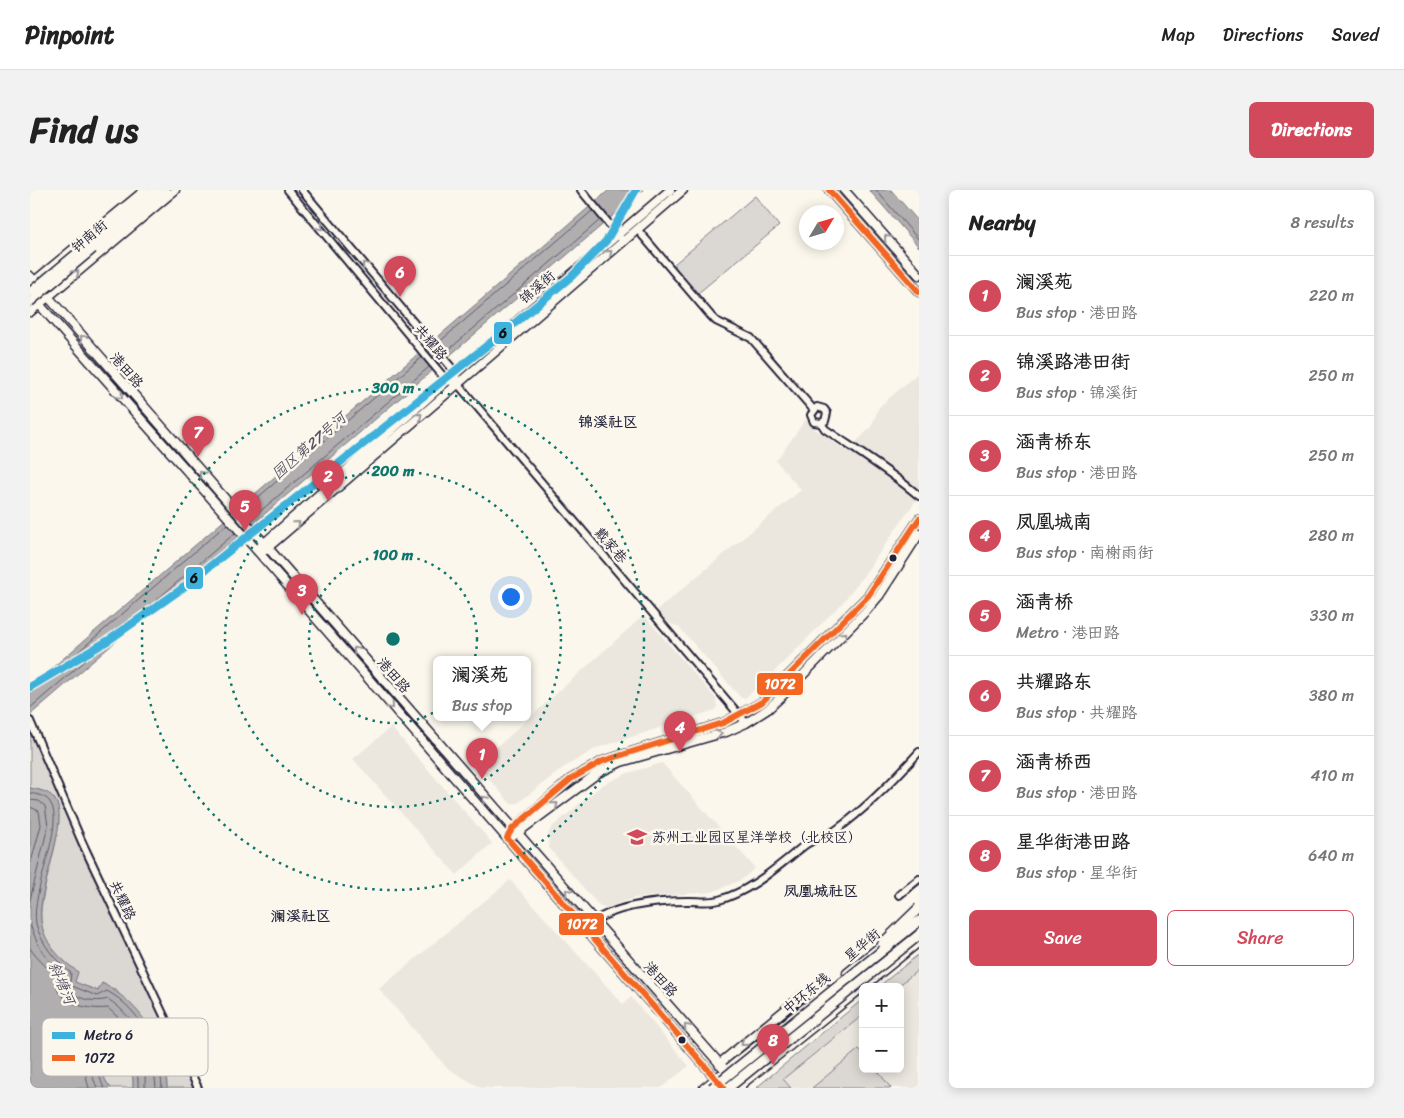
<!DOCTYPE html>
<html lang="en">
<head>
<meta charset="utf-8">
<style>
	body { margin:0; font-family:Sriracha,"LXGW WenKai TC",sans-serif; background:#f2f2f2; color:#222 }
	.controls { position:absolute; right:15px; bottom:15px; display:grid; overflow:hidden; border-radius:8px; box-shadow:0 2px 12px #0003 }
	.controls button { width:45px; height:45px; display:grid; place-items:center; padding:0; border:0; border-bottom:1px solid #e0e0e0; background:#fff; color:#222; font:25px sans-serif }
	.compass { position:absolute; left:769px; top:15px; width:45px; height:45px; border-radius:50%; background:#fff; box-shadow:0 2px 12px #0003; rotate:52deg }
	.you { position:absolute; left:480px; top:406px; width:18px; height:18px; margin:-12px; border:4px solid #fff; border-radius:50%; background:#1a73e8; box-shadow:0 0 0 8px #1a73e833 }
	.badge { display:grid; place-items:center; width:32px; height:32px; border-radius:50%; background:#d1495b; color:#fff; font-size:16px; font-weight:700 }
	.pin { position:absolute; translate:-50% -41px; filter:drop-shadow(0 1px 2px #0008) }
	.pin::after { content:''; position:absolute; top:26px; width:18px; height:15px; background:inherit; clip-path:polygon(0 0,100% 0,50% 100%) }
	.popup { position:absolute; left:403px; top:466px; width:98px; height:65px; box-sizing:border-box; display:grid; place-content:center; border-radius:8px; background:#fff; filter:drop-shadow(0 1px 4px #0005); font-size:16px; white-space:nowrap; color:#767676 }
	.popup b { font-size:19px; color:#222 }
	.popup::after { content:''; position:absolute; left:50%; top:100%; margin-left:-10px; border:10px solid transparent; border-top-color:#fff }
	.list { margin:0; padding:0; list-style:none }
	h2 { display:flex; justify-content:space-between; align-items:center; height:65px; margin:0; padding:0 20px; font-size:21px }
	h2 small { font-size:16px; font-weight:400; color:#767676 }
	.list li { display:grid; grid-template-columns:32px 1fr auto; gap:15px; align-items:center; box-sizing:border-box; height:80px; padding:0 20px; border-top:1px solid #e0e0e0 }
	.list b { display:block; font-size:19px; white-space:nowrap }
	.list p { margin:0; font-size:16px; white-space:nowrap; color:#767676 }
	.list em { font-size:16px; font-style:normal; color:#767676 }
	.actions { display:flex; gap:10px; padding:15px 20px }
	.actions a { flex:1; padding:11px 0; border:1px solid #d1495b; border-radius:8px; text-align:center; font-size:18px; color:#d1495b }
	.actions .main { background:#d1495b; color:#fff }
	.map { position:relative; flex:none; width:889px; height:898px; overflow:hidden; border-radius:8px }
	header { display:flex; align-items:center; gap:30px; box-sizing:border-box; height:70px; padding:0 25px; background:#fff; border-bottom:1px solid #e0e0e0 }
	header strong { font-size:24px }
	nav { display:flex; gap:28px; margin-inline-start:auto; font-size:18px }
	.intro { display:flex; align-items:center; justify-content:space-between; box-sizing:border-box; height:120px; padding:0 30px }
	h1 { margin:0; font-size:35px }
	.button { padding:12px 22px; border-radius:8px; background:#d1495b; color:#fff; font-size:18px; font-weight:700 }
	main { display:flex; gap:30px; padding:0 30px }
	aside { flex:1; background:#fff; border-radius:8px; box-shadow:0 2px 12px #0003 }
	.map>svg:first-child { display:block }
</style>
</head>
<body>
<header>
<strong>Pinpoint</strong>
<nav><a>Map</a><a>Directions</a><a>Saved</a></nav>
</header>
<div class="intro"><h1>Find us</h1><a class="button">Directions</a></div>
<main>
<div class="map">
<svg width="889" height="898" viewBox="0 0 889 898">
	<rect width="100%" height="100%" fill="#fbf7ec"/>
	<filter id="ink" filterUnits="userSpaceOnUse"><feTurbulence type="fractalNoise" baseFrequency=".02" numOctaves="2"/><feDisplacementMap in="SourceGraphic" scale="10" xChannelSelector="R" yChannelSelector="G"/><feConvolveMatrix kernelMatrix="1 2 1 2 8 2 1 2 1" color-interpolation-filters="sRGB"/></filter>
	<g filter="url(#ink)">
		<path fill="#ebe7df" d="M889,182V306L827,395L813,412L737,489L715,508H711L648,436L637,433L627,420L771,300L746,271L776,229L785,239L817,261L841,237L849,217Z
			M614,425L686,509L687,517L685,520L567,558L533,578L488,613L481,614L447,575Z
			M361,537L462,653L427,685L323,569Z
			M632,573L725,678L711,690L682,702L604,708L577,718L570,717L519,658L518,644L522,637L572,595L598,583Z
			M480,690L593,814L601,807L659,876L631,898H451L417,878L349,799Z
			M889,779V898H761L753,889L833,825V879H870V797H867Z"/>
		<path fill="#dbd8d3" stroke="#7e7d87" d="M725,6L749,36L667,104L643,75Z
			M0,537L166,898H137L136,875L87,801L72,793L68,801L44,792L48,782C30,769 13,753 11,730C8,699 41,630 24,609C18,601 9,600 0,598Z
			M889,764V779L867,797H848Z
			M833,809V825L753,889L761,898H726Z
			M829,859L833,863V879H846L861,898H782Z
			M80,867C100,865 104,881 103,898H81C72,889 70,876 80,867Z"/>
		<path fill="#b1aeb0" stroke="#787681" d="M579,0H613L0,525V497Z
			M839,0H861L889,32V57Z
			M0,598C9,600 18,601 24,608C42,630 6,699 11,731C14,753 30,769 48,782L45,792L68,801L72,793C113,815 135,853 137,898H103C106,848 54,869 81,898H0Z"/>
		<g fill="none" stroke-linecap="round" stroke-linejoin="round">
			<path stroke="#5b5a6a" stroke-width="1" d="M846,0L889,50
				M407,154L562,21
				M415,163L570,30
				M212,321L392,167
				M220,330L399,177
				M0,500L5,499L197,334
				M0,518L205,343
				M0,603C8,605 15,605 20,612C36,634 0,702 6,734C12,755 24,769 41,783L40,792L42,796L67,806L77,801C112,820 130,860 132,898
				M0,610L9,611L15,616L18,636L0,710
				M0,617L9,621L11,635L0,676
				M0,734C7,755 16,771 34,785C33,807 61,814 78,809C108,829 124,864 126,898
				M0,758C6,769 22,780 26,789C28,794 26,799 30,804C40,816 64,820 78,818L96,835L105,849L102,852C66,840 47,864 59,898
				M67,898C65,892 61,885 62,879C64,850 104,849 113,874C116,882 115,890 115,898
				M74,898C52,852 112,847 108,898"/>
			<defs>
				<path id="minor" d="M258,0L417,191L427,193
					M272,0L426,183L427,193
					M551,0L593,51
					M607,39L681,126L686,131L721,148L783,219
					M427,193L716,533
					M791,233L795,231L797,223L794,219L787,217L781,225L784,232L791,233L795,239C827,261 860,281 889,306
					M0,531L52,652L168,898
					M869,705L889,689
					M564,731C591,714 627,711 659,711C670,711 678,713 689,710C722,701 749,675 775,655C785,648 796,647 806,640C837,618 864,590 889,562"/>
				<path id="major" d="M799,0L889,102
					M814,0L889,85
					M58,54L125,0
					M63,59L135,0
					M0,86L711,898
					M1,94L115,0
					M0,104L197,326L694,898
					M0,122L145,0
					M231,356L417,191L640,0
					M235,360L653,0
					M480,642L541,589L573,571L693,533L732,512L838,406L889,329
					M483,646L568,583L591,572L696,542L716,533L738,519L754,504L836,421L849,406L889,344
					M817,783L857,751
					M833,797L889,752
					M689,874L772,806L785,801L797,799
					M674,898L795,802
					M707,898L833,797"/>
			</defs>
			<use href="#minor" stroke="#22223b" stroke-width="10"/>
			<use href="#major" stroke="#22223b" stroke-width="11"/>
			<use href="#minor" stroke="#fbf7ec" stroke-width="6"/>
			<use href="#major" stroke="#fbf7ec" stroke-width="8"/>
			<defs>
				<path id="major-bridge" d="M0,102L58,54
					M0,112L63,59"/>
				<path id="highway-bridge" d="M853,753L889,718
					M682,898L889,731
					M698,898L889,745"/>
			</defs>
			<use href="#major-bridge" stroke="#22223b" stroke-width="11" stroke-linecap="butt"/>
			<use href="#highway-bridge" stroke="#22223b" stroke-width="12" stroke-linecap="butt"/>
			<use href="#major-bridge" stroke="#fbf7ec" stroke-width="8"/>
			<use href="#highway-bridge" stroke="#fbf7ec" stroke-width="9"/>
			<defs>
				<path id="bus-1" d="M799,0L889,102
					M694,898L477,648L482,639L541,589L573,571L693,533L732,512L838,406L889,329"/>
			</defs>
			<use href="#bus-1" stroke="#fbf7ec" stroke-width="10"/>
			<use href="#bus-1" stroke="#f26522" stroke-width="6"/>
			<defs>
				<path id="metro-1" d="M0,497L79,450L150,400L479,138L542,86L576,51L606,0"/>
			</defs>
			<use href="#metro-1" stroke="#fbf7ec" stroke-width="11"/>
			<use href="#metro-1" stroke="#3eb1dc" stroke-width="8"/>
		</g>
		<defs><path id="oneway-chevron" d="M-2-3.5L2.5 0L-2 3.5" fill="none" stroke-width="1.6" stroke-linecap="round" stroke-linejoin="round" transform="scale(1.25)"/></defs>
		<g stroke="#99979c">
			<use href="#oneway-chevron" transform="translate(290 37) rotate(50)"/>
			<use href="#oneway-chevron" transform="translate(857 48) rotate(-131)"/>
			<use href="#oneway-chevron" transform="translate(579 63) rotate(-41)"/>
			<use href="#oneway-chevron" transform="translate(335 75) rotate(-130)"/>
			<use href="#oneway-chevron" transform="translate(46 83) rotate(-40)"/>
			<use href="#oneway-chevron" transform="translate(53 148) rotate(-131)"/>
			<use href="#oneway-chevron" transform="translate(90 206) rotate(48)"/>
			<use href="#oneway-chevron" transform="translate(389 226) rotate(-41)"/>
			<use href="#oneway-chevron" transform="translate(172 284) rotate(-131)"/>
			<use href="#oneway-chevron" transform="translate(267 334) rotate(-41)"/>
			<use href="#oneway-chevron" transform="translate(814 445) rotate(-45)"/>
			<use href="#oneway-chevron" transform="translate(326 460) rotate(-131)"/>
			<use href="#oneway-chevron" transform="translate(361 516) rotate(49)"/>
			<use href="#oneway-chevron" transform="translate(689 544) rotate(-16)"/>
			<use href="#oneway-chevron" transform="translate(455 609) rotate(-131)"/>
			<use href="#oneway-chevron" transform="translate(525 615) rotate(-39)"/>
			<use href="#oneway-chevron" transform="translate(538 702) rotate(-131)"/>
			<use href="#oneway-chevron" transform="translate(657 837) rotate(-132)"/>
			<use href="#oneway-chevron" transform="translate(714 853) rotate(141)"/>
		</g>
	</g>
	<g fill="none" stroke="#0f766e" stroke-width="2.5" stroke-dasharray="2.5 5">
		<circle cx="363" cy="449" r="84"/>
		<circle cx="363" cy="449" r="168"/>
		<circle cx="363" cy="449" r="251"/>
	</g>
	<defs>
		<symbol id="school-bare" viewBox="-9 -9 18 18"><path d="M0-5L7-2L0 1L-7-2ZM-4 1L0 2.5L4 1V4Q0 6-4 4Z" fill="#d1495b" stroke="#fbf7ec" stroke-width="2.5" paint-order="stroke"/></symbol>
	</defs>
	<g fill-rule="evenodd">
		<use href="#school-bare" x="593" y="633" width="28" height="28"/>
	</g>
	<g fill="#22223b" stroke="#fbf7ec" stroke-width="2">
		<circle cx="863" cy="368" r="4.5"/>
		<circle cx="652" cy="850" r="4.5"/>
	</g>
	<g text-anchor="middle" stroke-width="5" stroke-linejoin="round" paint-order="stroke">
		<g font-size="14" fill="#22223b" stroke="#fbf7ec">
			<text transform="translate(59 46) rotate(-40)" y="5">钟南街</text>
			<text transform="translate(507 97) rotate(-41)" y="5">锦溪街</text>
			<text transform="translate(401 152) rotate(50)" y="5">共耀路</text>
			<text transform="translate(97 180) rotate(49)" y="5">港田路</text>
			<text transform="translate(581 355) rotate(50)" y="5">戴家巷</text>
			<text transform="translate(364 485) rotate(49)" y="5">港田路</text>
			<text transform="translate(93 710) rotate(65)" y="5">共耀路</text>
			<text transform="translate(832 755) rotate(-40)" y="5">星华街</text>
			<text transform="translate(631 789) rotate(48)" y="5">港田路</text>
			<text transform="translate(776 803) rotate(-39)" y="5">中环东线</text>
		</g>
		<g font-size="14" fill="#22223b" stroke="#fbf7ec" text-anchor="start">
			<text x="622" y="652">苏州工业园区星洋学校（北校区）</text>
		</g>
		<g font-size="15" font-weight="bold" fill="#22223b" stroke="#fbf7ec">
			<text x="578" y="237">锦溪社区</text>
			<text x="791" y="706">凤凰城社区</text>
			<text x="271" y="731">澜溪社区</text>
		</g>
		<g font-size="15" font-style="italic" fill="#545364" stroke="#fbf7ec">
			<text transform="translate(279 256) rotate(-41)" y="5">园区第27号河</text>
			<text transform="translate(32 793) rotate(67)" y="5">斜塘河</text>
		</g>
	</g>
	<rect x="12" y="828" width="166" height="58" rx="8" fill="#fbf7ec" stroke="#bab7b7" stroke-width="1"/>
	<rect x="22" y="842" width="23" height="7" fill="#3eb1dc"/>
	<rect x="22" y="865" width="23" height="6" fill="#f26522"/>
	<g font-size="14" fill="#22223b">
		<text x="54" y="850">Metro 6</text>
		<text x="54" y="873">1072</text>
	</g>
	<circle cx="363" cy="449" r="8" fill="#0f766e" stroke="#fbf7ec" stroke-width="2.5"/>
	<g font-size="15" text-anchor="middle" font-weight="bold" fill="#0f766e" stroke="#fbf7ec" stroke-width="5" stroke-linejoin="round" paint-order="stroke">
		<text x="363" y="203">300 m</text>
		<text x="363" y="286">200 m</text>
		<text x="363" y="370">100 m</text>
	</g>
	<g stroke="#fbf7ec" stroke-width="2">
		<rect x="463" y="131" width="20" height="24" rx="5" fill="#3eb1dc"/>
		<rect x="155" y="376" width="19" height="24" rx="5" fill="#3eb1dc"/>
		<rect x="726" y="482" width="48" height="24" rx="5" fill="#f26522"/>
		<rect x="528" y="722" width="47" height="24" rx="5" fill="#f26522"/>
	</g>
	<g font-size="14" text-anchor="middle" font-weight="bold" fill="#fff">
		<text x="750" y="499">1072</text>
		<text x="552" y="739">1072</text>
	</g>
	<g font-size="14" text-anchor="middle" font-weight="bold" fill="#111">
		<text x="473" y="148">6</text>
		<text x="164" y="393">6</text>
	</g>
</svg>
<div class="controls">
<button>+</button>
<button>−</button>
</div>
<svg class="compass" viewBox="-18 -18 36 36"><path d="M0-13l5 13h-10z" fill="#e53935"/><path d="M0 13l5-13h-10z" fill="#767676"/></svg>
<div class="you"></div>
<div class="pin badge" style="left:452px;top:589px">1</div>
<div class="popup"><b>澜溪苑</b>Bus stop</div>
<div class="pin badge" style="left:298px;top:311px">2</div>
<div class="pin badge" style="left:272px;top:425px">3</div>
<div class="pin badge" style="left:650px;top:562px">4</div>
<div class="pin badge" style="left:215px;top:341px">5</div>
<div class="pin badge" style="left:370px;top:107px">6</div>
<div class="pin badge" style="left:168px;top:267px">7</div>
<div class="pin badge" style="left:743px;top:875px">8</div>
</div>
<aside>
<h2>Nearby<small>8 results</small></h2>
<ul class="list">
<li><span class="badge">1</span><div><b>澜溪苑</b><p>Bus stop · 港田路</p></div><em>220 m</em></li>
<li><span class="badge">2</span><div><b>锦溪路港田街</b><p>Bus stop · 锦溪街</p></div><em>250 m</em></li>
<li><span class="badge">3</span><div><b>涵青桥东</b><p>Bus stop · 港田路</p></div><em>250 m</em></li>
<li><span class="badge">4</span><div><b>凤凰城南</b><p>Bus stop · 南榭雨街</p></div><em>280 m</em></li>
<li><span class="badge">5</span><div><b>涵青桥</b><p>Metro · 港田路</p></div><em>330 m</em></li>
<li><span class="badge">6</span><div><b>共耀路东</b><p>Bus stop · 共耀路</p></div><em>380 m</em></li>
<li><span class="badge">7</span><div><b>涵青桥西</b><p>Bus stop · 港田路</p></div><em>410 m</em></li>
<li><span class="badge">8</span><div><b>星华街港田路</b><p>Bus stop · 星华街</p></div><em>640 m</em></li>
</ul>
<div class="actions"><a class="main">Save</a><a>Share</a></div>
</aside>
</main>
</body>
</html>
